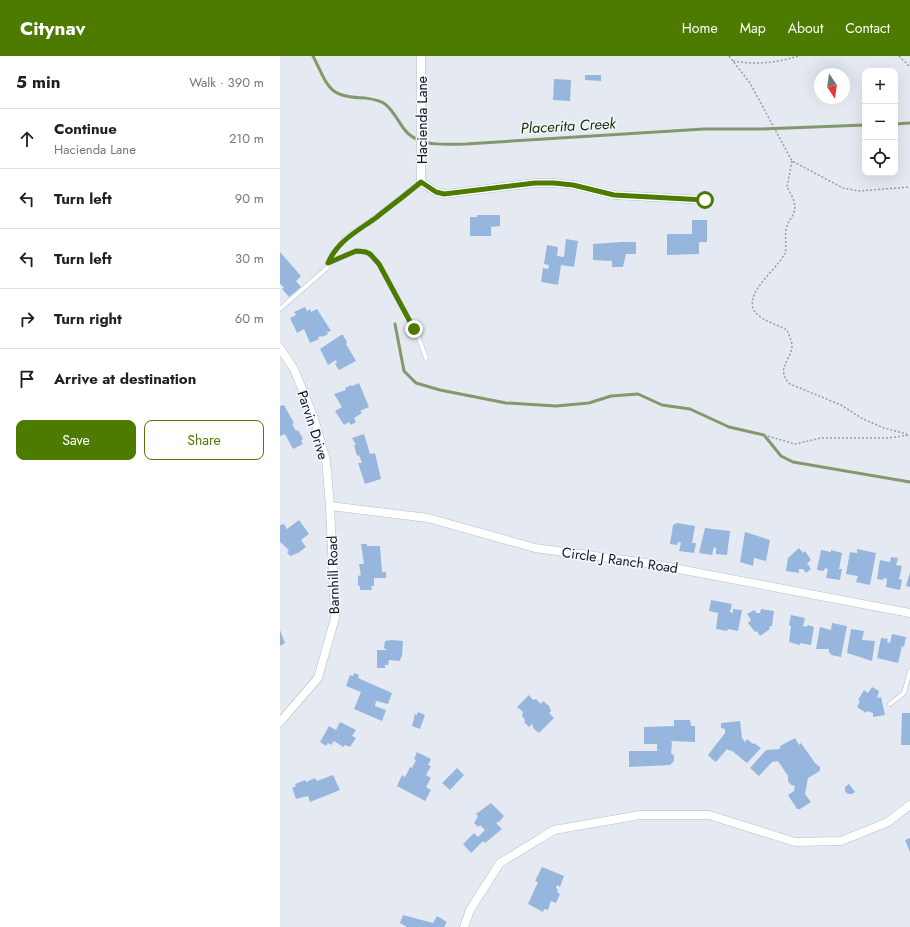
<!DOCTYPE html>
<html lang="en">
<head>
<meta charset="utf-8">
<style>
	body { margin:0; font-family:Jost,sans-serif; background:#f2f2f2; color:#202124 }
	.controls { position:absolute; right:12px; top:12px; display:grid; overflow:hidden; border-radius:8px; box-shadow:0 4px 16px #0002 }
	.controls button { width:36px; height:36px; display:grid; place-items:center; padding:0; border:0; border-bottom:1px solid #e0e0e0; background:#fff; color:#202124; font:20px sans-serif }
	.compass { position:absolute; left:534px; top:12px; width:36px; height:36px; border-radius:50%; background:#fff; box-shadow:0 4px 16px #0002; rotate:167deg }
	.stop { position:absolute; width:12px; height:12px; margin:-9px; border:3px solid #4d7b01; border-radius:50%; background:#fff }
	.stop.end { background:#4d7b01; border-color:#fff; box-shadow:0 1px 4px #0008 }
	.list { margin:0; padding:0; list-style:none }
	h2 { display:flex; justify-content:space-between; align-items:center; height:52px; margin:0; padding:0 16px; font-size:17px }
	h2 small { font-size:13px; font-weight:400; color:#757577 }
	.list li { display:grid; grid-template-columns:26px 1fr auto; gap:12px; align-items:center; box-sizing:border-box; height:60px; padding:0 16px; border-top:1px solid #e0e0e0 }
	.list b { display:block; font-size:15px; white-space:nowrap }
	.list p { margin:0; font-size:13px; white-space:nowrap; color:#757577 }
	.list em { font-size:13px; font-style:normal; color:#757577 }
	.actions { display:flex; gap:8px; padding:12px 16px }
	.actions a { flex:1; padding:9px 0; border:1px solid #4d7b01; border-radius:8px; text-align:center; font-size:14px; color:#4d7b01 }
	.actions .main { background:#4d7b01; color:#fff }
	.icon { flex:none; width:22px; height:22px; fill:none; stroke:currentColor; stroke-width:2; stroke-linecap:round; stroke-linejoin:round }
	.map { position:relative; flex:none; width:630px; height:871px; overflow:hidden }
	header { display:flex; align-items:center; gap:24px; box-sizing:border-box; height:56px; padding:0 20px; background:#4d7b01; color:#fff }
	header strong { font-size:19px }
	nav { display:flex; gap:22px; margin-inline-start:auto; font-size:14px }
	main { display:flex }
	aside { flex:1; background:#fff }
	.map>svg:first-child { display:block }
</style>
</head>
<body>
<header>
<strong>Citynav</strong>
<nav><a>Home</a><a>Map</a><a>About</a><a>Contact</a></nav>
</header>
<main>
<aside>
<h2>5 min<small>Walk · 390 m</small></h2>
<ul class="list">
<li><svg class="icon" aria-label="ahead" viewBox="0 0 24 24"><path d="M12 20V5M6 11l6-6 6 6"/></svg><div><b>Continue</b><p>Hacienda Lane</p></div><em>210 m</em></li>
<li><svg class="icon" aria-label="left" viewBox="0 0 24 24"><path d="M17 20v-9H6M10 6l-5 5 5 5"/></svg><div><b>Turn left</b></div><em>90 m</em></li>
<li><svg class="icon" aria-label="left" viewBox="0 0 24 24"><path d="M17 20v-9H6M10 6l-5 5 5 5"/></svg><div><b>Turn left</b></div><em>30 m</em></li>
<li><svg class="icon" aria-label="right" viewBox="0 0 24 24"><path d="M7 20v-9h11M14 6l5 5-5 5"/></svg><div><b>Turn right</b></div><em>60 m</em></li>
<li><svg class="icon" aria-label="arrive" viewBox="0 0 24 24"><path d="M6 21V4h12l-3 4 3 4H6"/></svg><div><b>Arrive at destination</b></div></li>
</ul>
<div class="actions"><a class="main">Save</a><a>Share</a></div>
</aside>
<div class="map">
<svg width="630" height="871" viewBox="0 0 630 871">
	<rect width="100%" height="100%" fill="#e5eaf2"/>
	<g fill="none" stroke-linecap="round" stroke-linejoin="round">
		<path stroke="#82996d" stroke-width="3" d="M33,0C49,31 47,41 85,42C92,43 100,44 105,48C113,54 118,65 124,73C138,92 165,88 186,88L424,73H479L585,69
			M615,68L630,67
			M115,268L124,315L136,327L160,334L226,347L276,350L309,347L331,340L358,338L382,349L410,353L449,371L484,379L501,400L513,406L630,426"/>
	</g>
	<path fill="#96b6de" d="M305,19H321V25L305,24Z
		M274,23L291,24L290,45L273,44Z
		M197,159H220V170L211,171V180H190V161H197Z
		M412,164H427V186H419V198L387,199V178H412Z
		M286,183L298,185L294,211L281,209L278,229L261,226L263,212L268,213L269,209L264,208L267,189L278,191L277,200L284,201Z
		M342,186H356V198H346L343,211H332V205L313,204V188Z
		M0,196L21,220L16,225L21,231L9,241L2,233L4,231L0,228Z
		M25,251L27,255L30,253L31,256L37,253L51,275L47,276L48,278L42,281L41,280L38,281L39,283L30,287L24,273L17,277L10,262L16,259L14,256Z
		M61,279H63L67,286L66,288L76,305L59,314L55,308L57,306L56,304L48,309L40,293Z
		M79,327L89,351L80,355L82,357L74,362L76,366L71,369L69,366L64,369L55,355L62,351L54,338L66,334L65,332L71,329L72,330Z
		M4,349L14,367L12,368L16,375L18,374L23,383L21,384L23,388L13,393L5,378L0,380V350Z
		M84,378L90,398L95,397L101,423L85,428L78,407H82L79,399L77,400L74,389H76L72,382Z
		M19,464L29,478L21,484L26,491L18,497L10,500L7,496L9,494L0,486V469L4,468L7,473Z
		M397,467L415,470L412,487H416L414,497L399,495L401,487L398,486L397,489L390,488L393,469Z
		M425,472L450,475L447,499L436,498V492L434,491L432,499L419,497Z
		M465,476L490,484L486,505L474,502L473,510L460,506Z
		M81,488H87V490H100L102,516H106V522H94V530H91L92,534H80V530H78V520L81,519L79,508H84Z
		M519,492L523,497L525,495L531,504L527,507L531,513L526,517L523,513H519V517L506,515L508,502Z
		M577,493L596,497L590,529L576,526L578,520L566,518L570,496L577,497Z
		M541,494L551,496V494L562,497L559,513H562L560,524L546,522L548,513L545,512L544,515L537,514Z
		M611,501L618,502L616,509L622,510L619,523L622,524L620,534L606,531L607,523L604,522L603,524L597,523L600,504L610,506Z
		M630,516V531L626,530Z
		M431,544L452,548L450,556L453,557V553L462,554L458,575L448,573L447,575L436,573L438,557L429,555Z
		M481,553L494,555L492,570L489,571L490,573L480,580L477,575L475,576L468,567L471,564L467,558L474,554L477,557H480Z
		M511,559L525,562L523,570L526,571L528,569L534,571L531,589L520,587V589L509,586L511,570L509,569Z
		M552,567L567,570L561,601L551,599V597H549V593H536L540,571L551,574Z
		M571,573L584,575L582,584L595,585L592,605L567,597Z
		M0,574L5,587L0,590Z
		M612,578L626,581L624,591L622,590L618,607L597,602L601,582L608,583L607,586L610,587Z
		M112,584L123,585L122,601H121L120,605L109,604L108,609H105V612H97V594H107L104,592L105,585Z
		M74,617L79,619L78,622L112,637L108,648L96,645L95,650L106,654L102,665L74,653L81,636L66,630L70,619L73,620Z
		M592,631L599,635L597,642L601,641L605,659L593,661V657L587,655L586,657L577,651L580,645L578,644L584,634L588,637Z
		M249,639L253,644L256,643L261,648L263,645L269,650L271,655L269,657L274,662L259,677L254,673L252,668L249,671L244,666L245,664L242,660L243,656L237,651Z
		M138,656L145,659L140,673L132,670L135,658L137,659Z
		M622,657H630V689H621Z
		M394,664H410L411,670H415V686L391,685L392,687L391,697L394,700V705L390,709L349,711V695H378L377,694V688H364V671L394,670Z
		M460,665L462,682L465,686L467,683L473,688L474,687L481,692L467,707L451,694L450,695L447,693L436,706L433,704L428,699L445,677V673L441,672V667Z
		M60,666L76,674L72,680L76,682L70,691L65,689L63,691L54,685L51,689L48,687L46,690L40,686L49,670L56,674Z
		M515,682L519,689L521,687L535,707L540,711V715L528,722L525,738L531,746L520,753H517L508,739L514,735L515,730L511,729L508,725V720L498,705L492,706L479,720L470,712L486,694L500,693V690Z
		M137,696L151,703L148,709L151,710L146,719L151,722L146,731L151,734L145,745L117,730L122,719L125,721L130,711L132,712L136,704L134,703Z
		M177,712L184,719L170,734L162,727Z
		M53,719L60,734L30,746L28,740L16,743L12,732L16,730L15,728L25,724L26,726L35,722L37,725Z
		M569,728L575,736L572,738H568L565,735V731Z
		M211,747L224,760L220,765L216,767L222,773L205,787L203,785L191,797L183,788L194,777L198,781L205,774L200,769L198,771L194,767L198,760L196,758Z
		M630,782V796L625,784Z
		M262,811L284,820L280,831L277,829L276,832L278,833L277,836L280,838L276,847L271,845L268,854L264,853L263,856L248,848L258,826L255,825Z
		M123,859L153,867L157,860L167,866L164,871H127L120,867Z"/>
	<g fill="none" stroke-linecap="round" stroke-linejoin="round">
		<defs>
			<path id="lane" d="M48,207C69,199 82,184 99,208L138,280L146,302
				M0,253L47,212L53,197L65,182L96,161L141,126
				M610,648L624,637L630,615"/>
			<path id="street" d="M141,0V126L156,136L165,138L255,127H274L293,129L334,139L425,144
				M0,292L14,313L34,362L46,404L50,450L55,562L38,622L0,666
				M50,450L148,462L255,492L367,507L630,557
				M184,871L190,854L220,807L274,774L360,759H429L515,786L561,785L608,766L630,749"/>
		</defs>
		<use href="#lane" stroke="#b8bec5" stroke-width="5"/>
		<use href="#street" stroke="#b8bec5" stroke-width="9"/>
		<path stroke="#989ca2" stroke-width="1.5" stroke-dasharray="2 2" stroke-linecap="butt" d="M449,0L470,27L512,105L563,132L579,135L630,131
			M619,0L630,11
			M453,5C479,9 494,7 519,0
			M512,105L507,131C511,138 517,147 514,156C513,161 508,165 507,170C504,178 507,192 505,197C497,215 453,244 482,262C490,267 500,270 507,274C509,279 512,285 512,290C511,305 495,313 510,328L561,349L583,363L604,372L627,378
			M484,379L515,388L541,382H608L630,379"/>
		<use href="#lane" stroke="#fff" stroke-width="4"/>
		<use href="#street" stroke="#fff" stroke-width="8"/>
	</g>
	<g fill="none" stroke-linecap="round" stroke-linejoin="round">
		<path stroke="#4d7b01" stroke-width="5" d="M134,273L99,208L90,198L86,196L76,195L48,207C58,184 78,175 97,161C112,149 127,138 141,126L156,136L164,138L255,127H274L293,129L334,139L425,144"/>
	</g>
	<g text-anchor="middle" stroke-width="3" stroke-linejoin="round" paint-order="stroke">
		<g font-size="14" fill="#121417" stroke="#f2f8ff">
			<text transform="translate(142 64) rotate(-90)" y="5">Hacienda Lane</text>
			<text transform="translate(33 369) rotate(72)" y="5">Parvin Drive</text>
			<text transform="translate(340 504) rotate(8)" y="5">Circle J Ranch Road</text>
			<text transform="translate(53 519) rotate(-92)" y="5">Barnhill Road</text>
		</g>
		<g font-size="15" font-style="italic" fill="#1b3000" stroke="#f2f8ff">
			<text transform="translate(288 70) rotate(-3)" y="5">Placerita Creek</text>
		</g>
	</g>
</svg>
<div class="controls">
<button>+</button>
<button>−</button>
<button><svg class="icon" aria-label="locate" viewBox="0 0 24 24"><circle cx="12" cy="12" r="6"/><path d="M12 2v4M12 18v4M2 12h4M18 12h4"/></svg></button>
</div>
<svg class="compass" viewBox="-18 -18 36 36"><path d="M0-13l5 13h-10z" fill="#e53935"/><path d="M0 13l5-13h-10z" fill="#757577"/></svg>
<div class="stop" style="left:425px;top:144px"></div>
<div class="stop end" style="left:134px;top:273px"></div>
</div>
</main>
</body>
</html>
